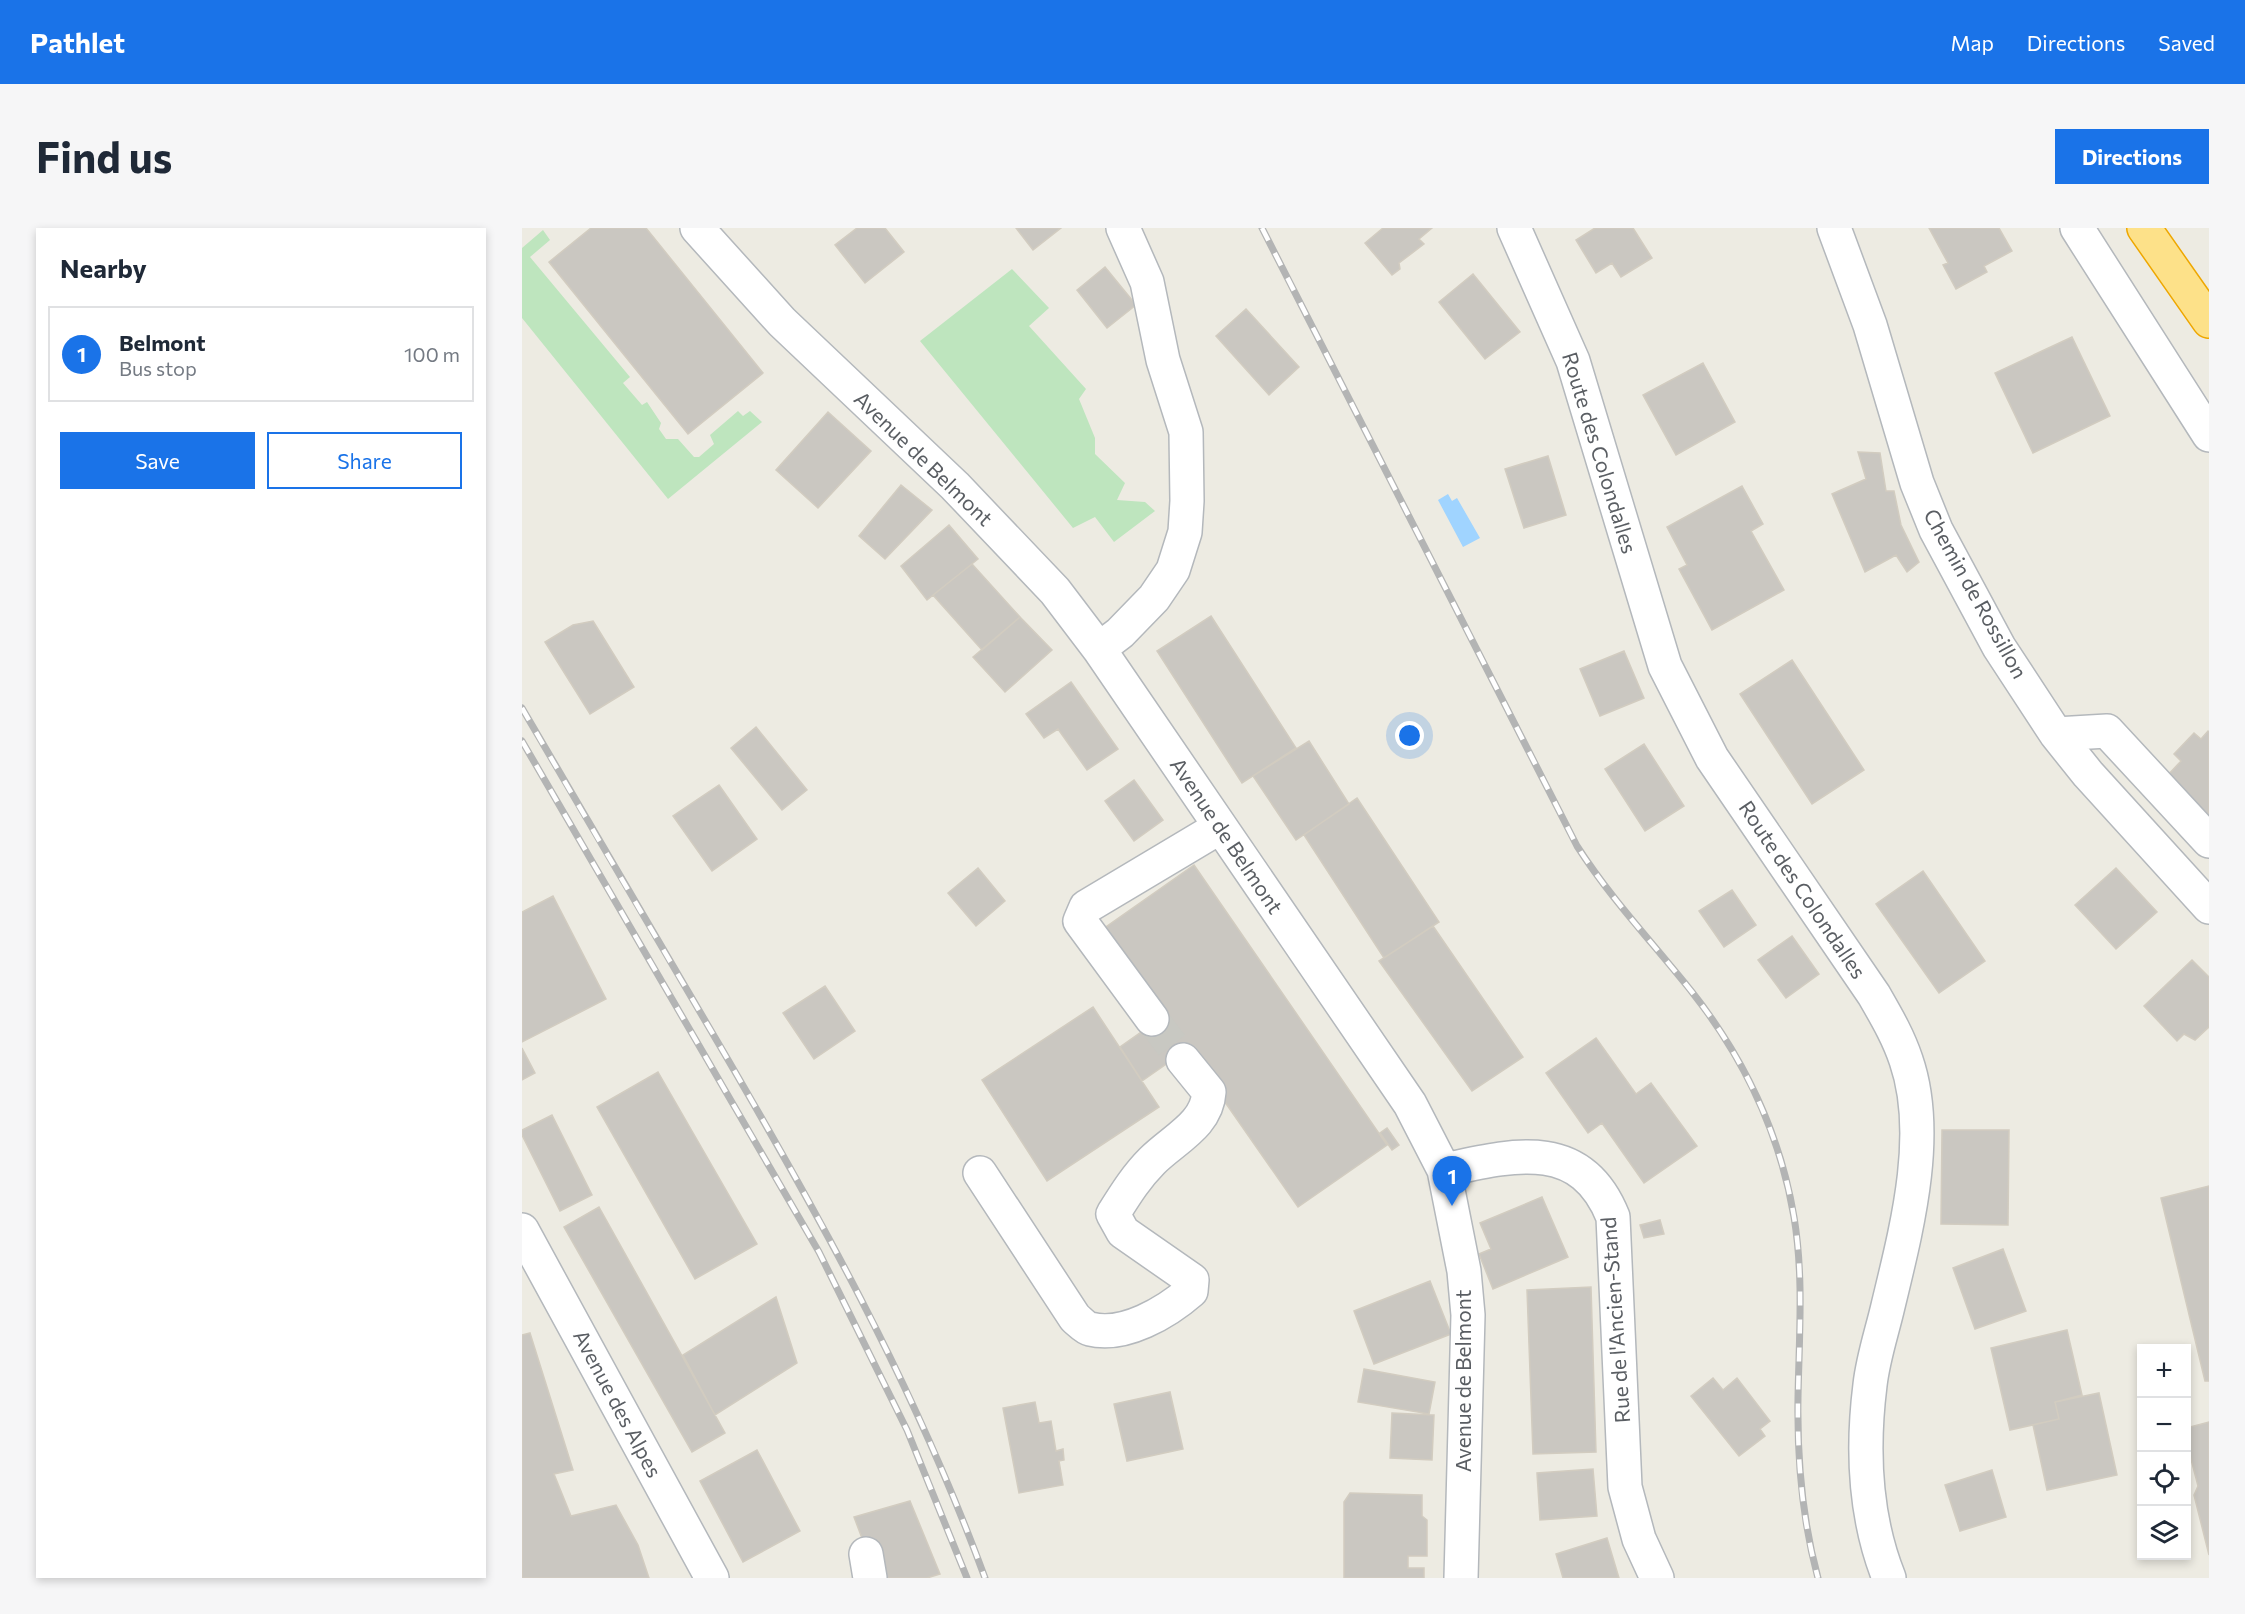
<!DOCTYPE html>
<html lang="en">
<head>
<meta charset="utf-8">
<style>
	body { margin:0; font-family:Commissioner,sans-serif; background:#f6f6f7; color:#1f2937 }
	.controls { position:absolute; right:18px; bottom:18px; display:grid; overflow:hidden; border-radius:0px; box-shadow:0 3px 9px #0003 }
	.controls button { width:54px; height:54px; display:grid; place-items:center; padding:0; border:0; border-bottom:2px solid #e0e1e3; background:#fff; color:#1f2937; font:30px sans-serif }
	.you { position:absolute; left:888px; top:508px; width:21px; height:21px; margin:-15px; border:4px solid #fff; border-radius:50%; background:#1a73e8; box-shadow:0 0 0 9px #1a73e833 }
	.badge { display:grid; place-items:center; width:39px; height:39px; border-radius:50%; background:#1a73e8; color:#fff; font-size:20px; font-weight:700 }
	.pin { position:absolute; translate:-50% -50px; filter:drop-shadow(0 2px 3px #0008) }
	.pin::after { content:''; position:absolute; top:32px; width:21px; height:18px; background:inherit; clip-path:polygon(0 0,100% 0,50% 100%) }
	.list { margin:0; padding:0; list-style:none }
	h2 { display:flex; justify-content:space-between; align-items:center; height:78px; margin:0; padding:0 24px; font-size:26px }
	h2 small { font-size:20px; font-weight:400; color:#747a83 }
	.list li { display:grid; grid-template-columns:39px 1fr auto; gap:18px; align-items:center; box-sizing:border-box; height:96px; margin:0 12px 12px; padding:0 12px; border:2px solid #e0e1e3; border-radius:0px }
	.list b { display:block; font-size:22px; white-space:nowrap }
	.list p { margin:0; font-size:20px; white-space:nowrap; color:#747a83 }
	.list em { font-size:20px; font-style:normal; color:#747a83 }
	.actions { display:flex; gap:12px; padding:18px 24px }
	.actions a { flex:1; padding:14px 0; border:2px solid #1a73e8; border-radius:0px; text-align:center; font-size:21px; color:#1a73e8 }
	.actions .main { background:#1a73e8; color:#fff }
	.icon { flex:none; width:33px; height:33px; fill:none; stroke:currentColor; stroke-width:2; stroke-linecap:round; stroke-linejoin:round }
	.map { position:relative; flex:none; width:1687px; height:1350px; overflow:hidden; border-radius:0px }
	header { display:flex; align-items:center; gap:36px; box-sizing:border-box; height:84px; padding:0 30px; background:#1a73e8; color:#fff }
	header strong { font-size:28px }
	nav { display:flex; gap:33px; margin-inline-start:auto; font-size:21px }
	.intro { display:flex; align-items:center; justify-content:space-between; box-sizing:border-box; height:144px; padding:0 36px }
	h1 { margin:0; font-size:42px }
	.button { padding:15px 27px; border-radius:0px; background:#1a73e8; color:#fff; font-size:21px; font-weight:700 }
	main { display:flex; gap:36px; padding:0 36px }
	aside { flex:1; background:#fff; border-radius:0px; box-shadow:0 3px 9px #0003 }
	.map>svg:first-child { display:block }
</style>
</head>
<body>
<header>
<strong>Pathlet</strong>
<nav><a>Map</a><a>Directions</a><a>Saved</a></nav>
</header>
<div class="intro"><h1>Find us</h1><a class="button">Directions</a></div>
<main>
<aside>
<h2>Nearby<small></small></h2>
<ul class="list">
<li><span class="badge">1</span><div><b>Belmont</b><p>Bus stop</p></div><em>100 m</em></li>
</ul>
<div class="actions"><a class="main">Save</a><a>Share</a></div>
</aside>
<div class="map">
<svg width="1687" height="1350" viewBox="0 0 1687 1350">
	<rect width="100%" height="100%" fill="#edebe2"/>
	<path fill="#bee5be" d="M21,2L28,12L8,29L108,149L101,155L120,177L125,174L139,195L137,201L144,211H156L172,229H177L192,216L188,207L216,183L221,188L228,183L240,194L146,271L0,90V20Z
		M490,41L527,80L507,98L564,161L557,171L573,210V226L603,255L595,272L623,274L633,283L592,314L573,289L551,300L398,113Z"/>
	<path fill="#a0d4ff" d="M926,266L930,273L935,270L958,310L941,319L916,272Z"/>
	<path fill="#cac7c1" stroke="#d2ccc0" stroke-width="1.5" d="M69,0H124L241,145L166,206L27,34Z
		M335,0H363L382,24L343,55L313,17Z
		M494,0H539L511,22Z
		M861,0H910L897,11L902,16L877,35L878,41L870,47L843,15Z
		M1073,0H1111L1130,30L1099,49L1090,35L1074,45L1054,12Z
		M1407,0H1477L1490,23L1462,38L1465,44L1434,61L1421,37L1426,35Z
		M583,39L614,77L585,100L555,62Z
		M951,46L998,104L963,131L917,74Z
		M724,81L777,139L747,167L694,108Z
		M1550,109L1588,188L1511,225L1473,145Z
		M1181,135L1213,194L1154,227L1121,167Z
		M306,184L349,223L296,280L254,242Z
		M1336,224L1358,225L1364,263H1372L1379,297L1397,334L1385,344L1374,327L1343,344L1310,266L1344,251Z
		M1026,228L1044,287L1002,300L983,241Z
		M379,257L410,282L363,331L337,308Z
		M1220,258L1241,296L1229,303L1262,362L1190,402L1157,341L1165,337L1145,299Z
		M427,297L456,331L405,372L379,338Z
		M450,336L498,389L460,422L411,367Z
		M689,388L774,520L720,555L635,423Z
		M498,389L530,422L483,464L451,429Z
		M71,393L112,459L68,486L23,414L51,397Z
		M1102,423L1122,470L1078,488L1058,441Z
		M1270,432L1342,542L1290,576L1218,466Z
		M549,454L596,521L565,542L536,501L522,510L504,486Z
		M234,499L285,562L260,582L209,520Z
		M1686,503L1687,504V590L1644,549L1659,533L1652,526L1672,505L1679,511Z
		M787,513L827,576L774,612L731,548Z
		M1122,516L1162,578L1123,603L1083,541Z
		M612,552L641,592L612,613L583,573Z
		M197,557L235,611L190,643L151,588Z
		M835,570L917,694L862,730L782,607Z
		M672,637L865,917L776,979L666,821L620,853L598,819L642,788L581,701Z
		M456,640L483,673L454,698L426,665Z
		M1594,640L1635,684L1594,721L1553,677Z
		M1401,643L1463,733L1417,765L1354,676Z
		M1210,662L1234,697L1202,719L1177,683Z
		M31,668L84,771L0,814V684Z
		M911,698L1001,829L950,863L857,733Z
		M1270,708L1297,746L1264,770L1236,732Z
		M1670,732L1687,749V799L1673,812L1662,806L1655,813L1622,778Z
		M303,758L333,803L292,831L261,785Z
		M571,779L637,879L525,953L460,852Z
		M1074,810L1114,866L1129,855L1175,918L1122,955L1080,895L1066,905L1024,845Z
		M0,820L13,845L0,852Z
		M136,844L235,1016L173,1051L75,879Z
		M30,887L70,967L38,983L0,907V902Z
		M865,900L877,917L870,922L858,905Z
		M1420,902H1487L1486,997L1419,996Z
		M1687,958V1153H1683L1639,970Z
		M1020,969L1046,1029L971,1061L957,1026L969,1021L958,995Z
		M77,979L203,1205L170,1224L42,999Z
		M1138,992L1142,1006L1122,1010L1118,997Z
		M1481,1021L1504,1083L1453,1101L1431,1040Z
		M908,1053L929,1106L852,1136L832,1083Z
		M1069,1059L1074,1224L1011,1226L1005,1062Z
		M254,1069L275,1135L193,1187L161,1127Z
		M1545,1102L1560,1167L1533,1174L1537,1191L1488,1202L1469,1120Z
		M8,1105L51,1242L32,1246L49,1288L94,1277L116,1317L127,1350H0V1107Z
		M842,1141L913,1154L907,1186L836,1174Z
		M1191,1150L1201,1162L1215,1150L1248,1193L1238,1201L1243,1208L1217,1228L1169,1168Z
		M648,1164L661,1221L605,1233L592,1176Z
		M1577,1165L1595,1247L1525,1262L1511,1197L1537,1191L1533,1174Z
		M513,1174L517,1195L529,1193L534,1223L541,1221L542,1232L537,1233L541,1257L497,1265L481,1180Z
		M870,1185L912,1187L910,1232L868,1230Z
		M1687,1194V1327L1672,1267L1676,1258L1664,1212V1200Z
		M235,1222L278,1303L221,1334L178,1253Z
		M1071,1241L1075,1288L1018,1292L1015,1245Z
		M1470,1242L1484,1289L1438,1303L1423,1257Z
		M828,1265L900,1267V1288L905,1292V1328H886V1340H902V1350H822V1274Z
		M388,1273L418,1346L405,1350H355L332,1289Z
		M1085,1310L1097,1350H1041L1034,1326Z"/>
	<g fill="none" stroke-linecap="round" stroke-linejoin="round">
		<path stroke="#c8c8c2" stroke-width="33" stroke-dasharray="33 16" stroke-linecap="butt" d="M630,791L661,832"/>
		<defs>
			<path id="minor" d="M175,0L260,94L433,258L533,363L577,421L888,876L922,942L942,1043L946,1087L939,1350
				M992,0L1051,133L1143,438L1190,530L1352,767C1364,788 1376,808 1384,832C1410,907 1384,1003 1366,1078C1360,1104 1351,1130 1348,1157C1340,1221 1343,1290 1367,1350
				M1312,0L1348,97L1395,255L1414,302L1477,419L1534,506L1566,546L1687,679
				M1555,0L1687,207
				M577,421L598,405L632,370L651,342L663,304L665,273L664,204L641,132L625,54L601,0
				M1534,506L1585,503L1687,613
				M630,791L558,693L564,679L698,599
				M922,942C991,927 1059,909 1091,989L1103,1259L1117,1311L1135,1350
				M458,945L553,1090C558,1094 563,1100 568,1101C602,1110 645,1084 669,1063L670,1052L601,1004L591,986C603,967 614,949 630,933C652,911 685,897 687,864L661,832
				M0,1002L190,1350
				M344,1326L348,1350"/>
			<path id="highway" d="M1622,0L1687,93"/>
		</defs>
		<use href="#minor" stroke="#b4b8bc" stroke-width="36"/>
		<use href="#highway" stroke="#eea700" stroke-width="36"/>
		<use href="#minor" stroke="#fff" stroke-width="33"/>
		<use href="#highway" stroke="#fde189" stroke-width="33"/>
		<defs>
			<path id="rail" d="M740,0L1055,618C1089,671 1131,715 1170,764C1222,830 1258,906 1272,989C1282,1049 1277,1110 1276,1170C1275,1231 1280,1291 1296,1350
				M0,480C62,587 125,694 188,801C292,978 392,1156 463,1350
				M0,513L297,1024L385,1202L445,1350"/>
		</defs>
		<use href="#rail" stroke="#b3b4b4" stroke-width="7"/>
		<use href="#rail" stroke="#fff" stroke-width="4.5" stroke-dasharray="14" stroke-linecap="butt"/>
	</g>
	<g text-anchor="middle" stroke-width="5" stroke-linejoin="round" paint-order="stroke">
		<g font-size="21" fill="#5a5e63" stroke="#fff">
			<text transform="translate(1077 225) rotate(73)" y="7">Route des Colondalles</text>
			<text transform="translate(401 231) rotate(44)" y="7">Avenue de Belmont</text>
			<text transform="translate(1453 366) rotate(61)" y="7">Chemin de Rossillon</text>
			<text transform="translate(704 608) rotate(56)" y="7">Avenue de Belmont</text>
			<text transform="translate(1280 662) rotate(56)" y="7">Route des Colondalles</text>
			<text transform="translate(1094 1092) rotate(-94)" y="7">Rue de l'Ancien-Stand</text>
			<text transform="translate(942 1153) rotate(-90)" y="7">Avenue de Belmont</text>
			<text transform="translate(95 1176) rotate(62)" y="7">Avenue des Alpes</text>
		</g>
	</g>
</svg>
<div class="controls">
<button>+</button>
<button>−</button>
<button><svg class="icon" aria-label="locate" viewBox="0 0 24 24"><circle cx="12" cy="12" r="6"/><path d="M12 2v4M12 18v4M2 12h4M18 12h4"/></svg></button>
<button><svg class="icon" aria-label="layers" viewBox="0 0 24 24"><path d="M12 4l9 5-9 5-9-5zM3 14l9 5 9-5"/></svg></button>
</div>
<div class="you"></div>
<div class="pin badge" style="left:930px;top:978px">1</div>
</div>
</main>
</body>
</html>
